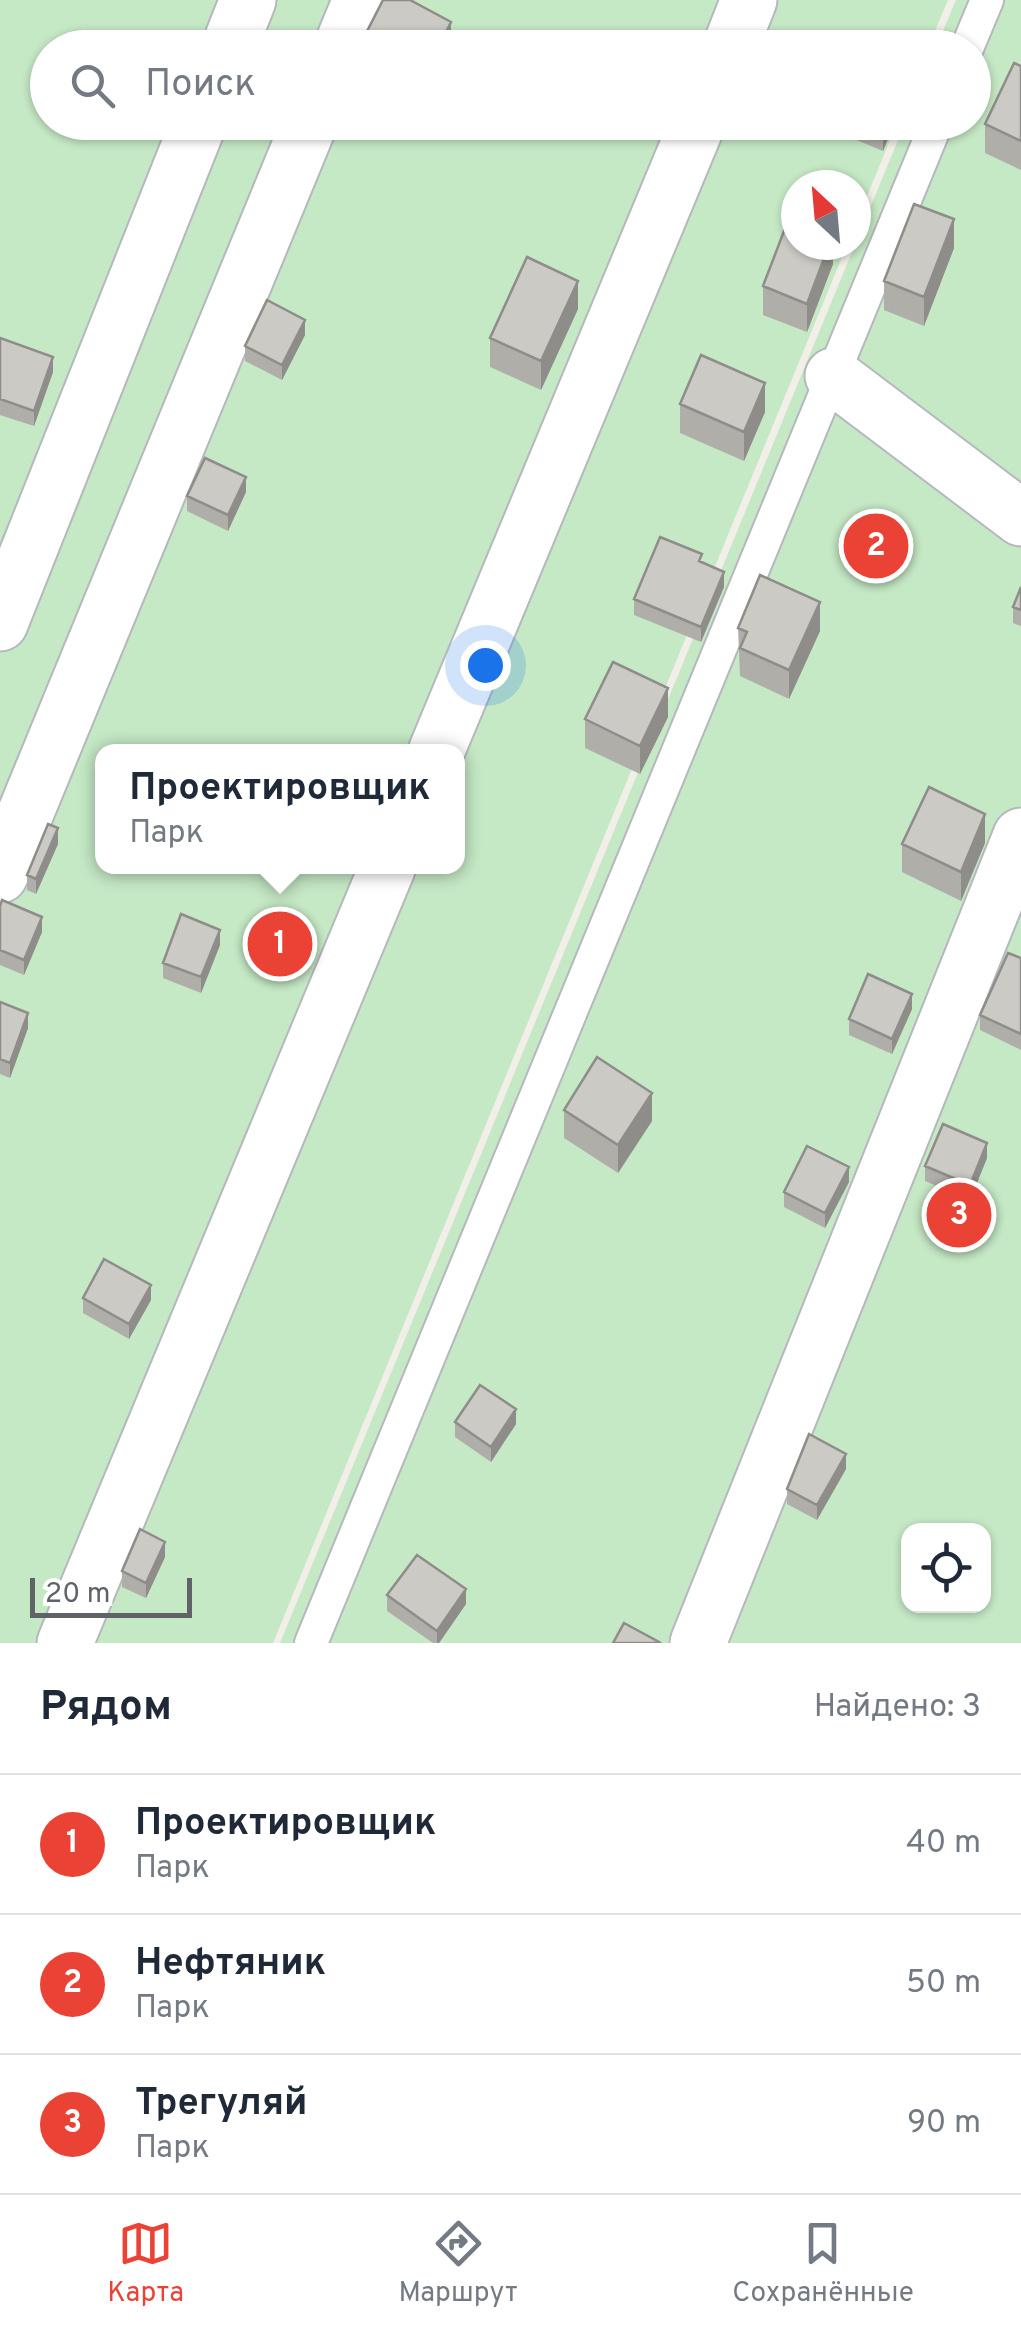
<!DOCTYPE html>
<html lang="ru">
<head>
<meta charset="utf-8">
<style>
	body { margin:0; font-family:Overpass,sans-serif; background:#f2f2f3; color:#1f2937 }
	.controls { position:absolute; right:30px; bottom:30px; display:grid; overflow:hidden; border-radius:20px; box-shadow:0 2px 8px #0004 }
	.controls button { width:90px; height:90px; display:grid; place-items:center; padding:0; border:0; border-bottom:2px solid #e0e1e3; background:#fff; color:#1f2937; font:50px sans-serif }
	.compass { position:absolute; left:781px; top:170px; width:90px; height:90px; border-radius:50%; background:#fff; box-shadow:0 2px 8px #0004; rotate:334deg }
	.scale { position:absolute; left:30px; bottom:25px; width:162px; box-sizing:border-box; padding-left:10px; border:5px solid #5f6368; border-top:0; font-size:28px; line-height:35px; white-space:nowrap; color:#5f6368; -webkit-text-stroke:8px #fff; paint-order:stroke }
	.you { position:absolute; left:485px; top:665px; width:35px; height:35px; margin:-25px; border:8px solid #fff; border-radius:50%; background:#1a73e8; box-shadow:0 0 0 15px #1a73e833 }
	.badge { display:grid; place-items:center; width:65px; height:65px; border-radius:50%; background:#ea4335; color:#fff; font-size:32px; font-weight:700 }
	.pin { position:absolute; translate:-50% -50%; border:5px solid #fff; box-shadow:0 2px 10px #0006 }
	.popup { position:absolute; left:95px; top:744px; width:370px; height:130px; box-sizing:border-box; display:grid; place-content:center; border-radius:20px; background:#fff; filter:drop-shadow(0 2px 8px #0005); font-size:32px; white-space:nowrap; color:#747a83 }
	.popup b { font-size:38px; color:#1f2937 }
	.popup::after { content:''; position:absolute; left:50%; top:100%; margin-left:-20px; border:20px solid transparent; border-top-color:#fff }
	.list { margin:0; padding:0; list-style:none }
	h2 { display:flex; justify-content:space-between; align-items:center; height:130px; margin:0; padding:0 40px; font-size:42px }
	h2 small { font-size:32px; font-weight:400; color:#747a83 }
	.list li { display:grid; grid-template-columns:65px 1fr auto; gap:30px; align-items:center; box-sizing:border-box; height:140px; padding:0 40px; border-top:2px solid #e0e1e3 }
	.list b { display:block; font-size:38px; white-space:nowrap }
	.list p { margin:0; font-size:32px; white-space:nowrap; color:#747a83 }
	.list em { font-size:32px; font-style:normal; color:#747a83 }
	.icon { flex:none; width:55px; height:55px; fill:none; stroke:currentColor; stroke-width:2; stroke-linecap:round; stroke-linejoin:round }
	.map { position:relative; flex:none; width:1021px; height:1643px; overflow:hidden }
	.search { position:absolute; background:#fff; box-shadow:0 2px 8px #0004; left:30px; right:30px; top:30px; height:110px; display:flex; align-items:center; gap:25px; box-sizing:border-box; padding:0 35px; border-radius:55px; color:#747a83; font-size:38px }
	.sheet { height:550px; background:#fff }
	nav { display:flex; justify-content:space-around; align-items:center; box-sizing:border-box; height:140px; border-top:2px solid #e0e1e3; background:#fff; font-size:28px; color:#747a83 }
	nav a { display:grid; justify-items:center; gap:5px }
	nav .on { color:#ea4335 }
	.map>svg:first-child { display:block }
</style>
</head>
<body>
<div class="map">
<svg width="1021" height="1643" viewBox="0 0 1021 1643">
	<rect width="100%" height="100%" fill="#f1efe8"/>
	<path fill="#c5e8c5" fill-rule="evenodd" d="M0,0H948L928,47L48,48V122L897,123L856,223V185H796V245H847L273,1643H0ZM102,752H458V866H102Z
		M956,0H1021V848L714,1643H280L905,123L974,122V48L936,47Z
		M1021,900V1643H730ZM908,1530H984V1606H908Z"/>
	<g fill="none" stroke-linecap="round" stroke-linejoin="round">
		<defs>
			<path id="service" d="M967,48L987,0
				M311,1643L937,122"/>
			<path id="minor" d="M229,48L248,0
				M341,48L361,0
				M730,48L749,0
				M833,376L1021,518
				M0,623L199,122
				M436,752L698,122
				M0,875L310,122
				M65,1643L388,866
				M698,1643L1021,836"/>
		</defs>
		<use href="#service" stroke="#b5b8bc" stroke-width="36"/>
		<use href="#minor" stroke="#b5b8bc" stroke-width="59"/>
		<use href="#service" stroke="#fff" stroke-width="32"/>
		<use href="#minor" stroke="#fff" stroke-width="55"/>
	</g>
	<path fill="#afaea9" d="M1021,66V170L985,153V124Z
		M614,122H653L646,137Z
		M837,122H895L883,151L837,132Z
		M833,245V264L807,332L763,315V286Z
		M954,248L924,326L884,310V281Z
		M578,309L541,390L490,367V338Z
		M305,335L282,380L245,361V346Z
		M0,338L53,372L34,426L0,415Z
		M680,404L765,412L744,461L680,433Z
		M246,492L228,531L187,511V496Z
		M702,562L724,587L701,642L634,615V599Z
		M1021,587V626L1013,623V607Z
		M738,628L820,631L789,699L740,676Z
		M668,717L640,774L585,748V719Z
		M985,843L961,901L902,872V844Z
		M58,844L36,894L27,890V875Z
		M0,906L42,932L24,975L0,965Z
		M220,945L201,993L163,978V963Z
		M1021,958V1050L980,1030V1015Z
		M0,1002L28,1028L10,1078L0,1074Z
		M912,1009L892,1054L849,1035V1019Z
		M564,1110L652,1121L618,1173L564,1138Z
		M987,1158L970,1200L925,1181V1166Z
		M849,1182L825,1228L784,1207V1192Z
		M83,1298L151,1300L129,1339L83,1313Z
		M455,1422L516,1424L491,1462L455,1437Z
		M846,1469L817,1520L787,1504V1489Z
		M165,1557L146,1598L122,1587V1571Z
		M387,1595L466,1604L439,1643H433L387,1611Z"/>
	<path fill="#8f8d8a" d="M451,22V48H438Z
		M646,122H653L646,137Z
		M888,122H895L883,151V135Z
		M954,219V248L924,326V297Z
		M829,245H833V264L807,332V304Z
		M578,281V309L541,390V361Z
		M305,320V335L282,380V365Z
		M53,357V372L34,426V411Z
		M765,383V412L744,461V432Z
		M246,477V492L228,531V515Z
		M724,572V587L701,642V627Z
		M820,602V631L789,699V670Z
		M668,688V717L640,774V746Z
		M985,814V843L961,901V872Z
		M58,828V844L36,894V879Z
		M42,917V932L24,975V960Z
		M220,930V945L201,993V977Z
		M912,994V1009L892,1054V1039Z
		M28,1013V1028L10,1078V1063Z
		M652,1093V1121L618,1173V1145Z
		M987,1143V1158L970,1200V1185Z
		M849,1167V1182L825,1228V1213Z
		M151,1285V1300L129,1339V1324Z
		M516,1409V1424L491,1462V1447Z
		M846,1454V1469L817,1520V1505Z
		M165,1542V1557L146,1598V1583Z
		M466,1589V1604L439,1643H437V1631Z"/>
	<path fill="#cccac5" stroke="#8f8d8a" stroke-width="2.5" d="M383,0H410L451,22L438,48H364L360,45Z
		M1014,63L1021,66V141L985,124Z
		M851,122H888L883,135Z
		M914,204L954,219L924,297L884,281Z
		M789,218L796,221V245H829L807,304L763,286Z
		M527,257L578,281L541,361L490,338Z
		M267,300L305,320L282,365L245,346Z
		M0,338L53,357L34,411L0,399Z
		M701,355L765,383L744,432L680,404Z
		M205,458L246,477L228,515L187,496Z
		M660,537L702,554L699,561L724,572L701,627L634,599Z
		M760,575L820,602L789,670L740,648L747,632L738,628Z
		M1021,587V610L1013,607Z
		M613,662L668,688L640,746L585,719Z
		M929,787L985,814L961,872L902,844Z
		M48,824L58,828L36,879L27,875Z
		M2,900L42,917L24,960L0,950V906Z
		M181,914L220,930L201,977L163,963Z
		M1008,953L1021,958V1034L980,1015Z
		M868,974L912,994L892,1039L849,1019Z
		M0,1002L28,1013L10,1063L0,1059Z
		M597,1057L652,1093L618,1145L564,1110Z
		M943,1124L987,1143L970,1185L925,1166Z
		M807,1146L849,1167L825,1213L784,1192Z
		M104,1259L151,1285L129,1324L83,1298Z
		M480,1385L516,1409L491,1447L455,1422Z
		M809,1434L846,1454L817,1505L787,1489Z
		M140,1529L165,1542L146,1583L122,1571Z
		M417,1555L466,1589L437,1631L387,1595Z
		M624,1623L661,1643H613Z"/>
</svg>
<div class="controls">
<button><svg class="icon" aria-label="locate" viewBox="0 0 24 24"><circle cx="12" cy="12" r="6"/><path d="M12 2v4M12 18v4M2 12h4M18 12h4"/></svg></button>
</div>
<svg class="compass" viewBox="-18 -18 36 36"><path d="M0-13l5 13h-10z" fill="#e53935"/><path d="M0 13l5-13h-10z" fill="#747a83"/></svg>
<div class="scale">20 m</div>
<div class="you"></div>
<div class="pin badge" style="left:280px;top:944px">1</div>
<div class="popup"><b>Проектировщик</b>Парк</div>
<div class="pin badge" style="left:876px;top:546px">2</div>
<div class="pin badge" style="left:959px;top:1215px">3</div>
<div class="search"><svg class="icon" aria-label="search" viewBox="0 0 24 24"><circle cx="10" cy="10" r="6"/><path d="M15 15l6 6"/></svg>Поиск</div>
</div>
<section class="sheet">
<h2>Рядом<small>Найдено: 3</small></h2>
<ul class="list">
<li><span class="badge">1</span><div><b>Проектировщик</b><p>Парк</p></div><em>40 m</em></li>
<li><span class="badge">2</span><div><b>Нефтяник</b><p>Парк</p></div><em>50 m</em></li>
<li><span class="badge">3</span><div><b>Трегуляй</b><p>Парк</p></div><em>90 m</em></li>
</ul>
</section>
<nav>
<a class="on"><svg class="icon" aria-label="map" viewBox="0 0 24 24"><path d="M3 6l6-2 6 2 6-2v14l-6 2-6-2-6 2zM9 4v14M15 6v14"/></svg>Карта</a>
<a><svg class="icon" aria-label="directions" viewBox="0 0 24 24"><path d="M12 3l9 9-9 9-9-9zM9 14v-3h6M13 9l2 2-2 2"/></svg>Маршрут</a>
<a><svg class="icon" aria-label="saved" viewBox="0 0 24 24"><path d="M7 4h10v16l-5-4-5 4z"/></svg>Сохранённые</a>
</nav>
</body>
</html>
